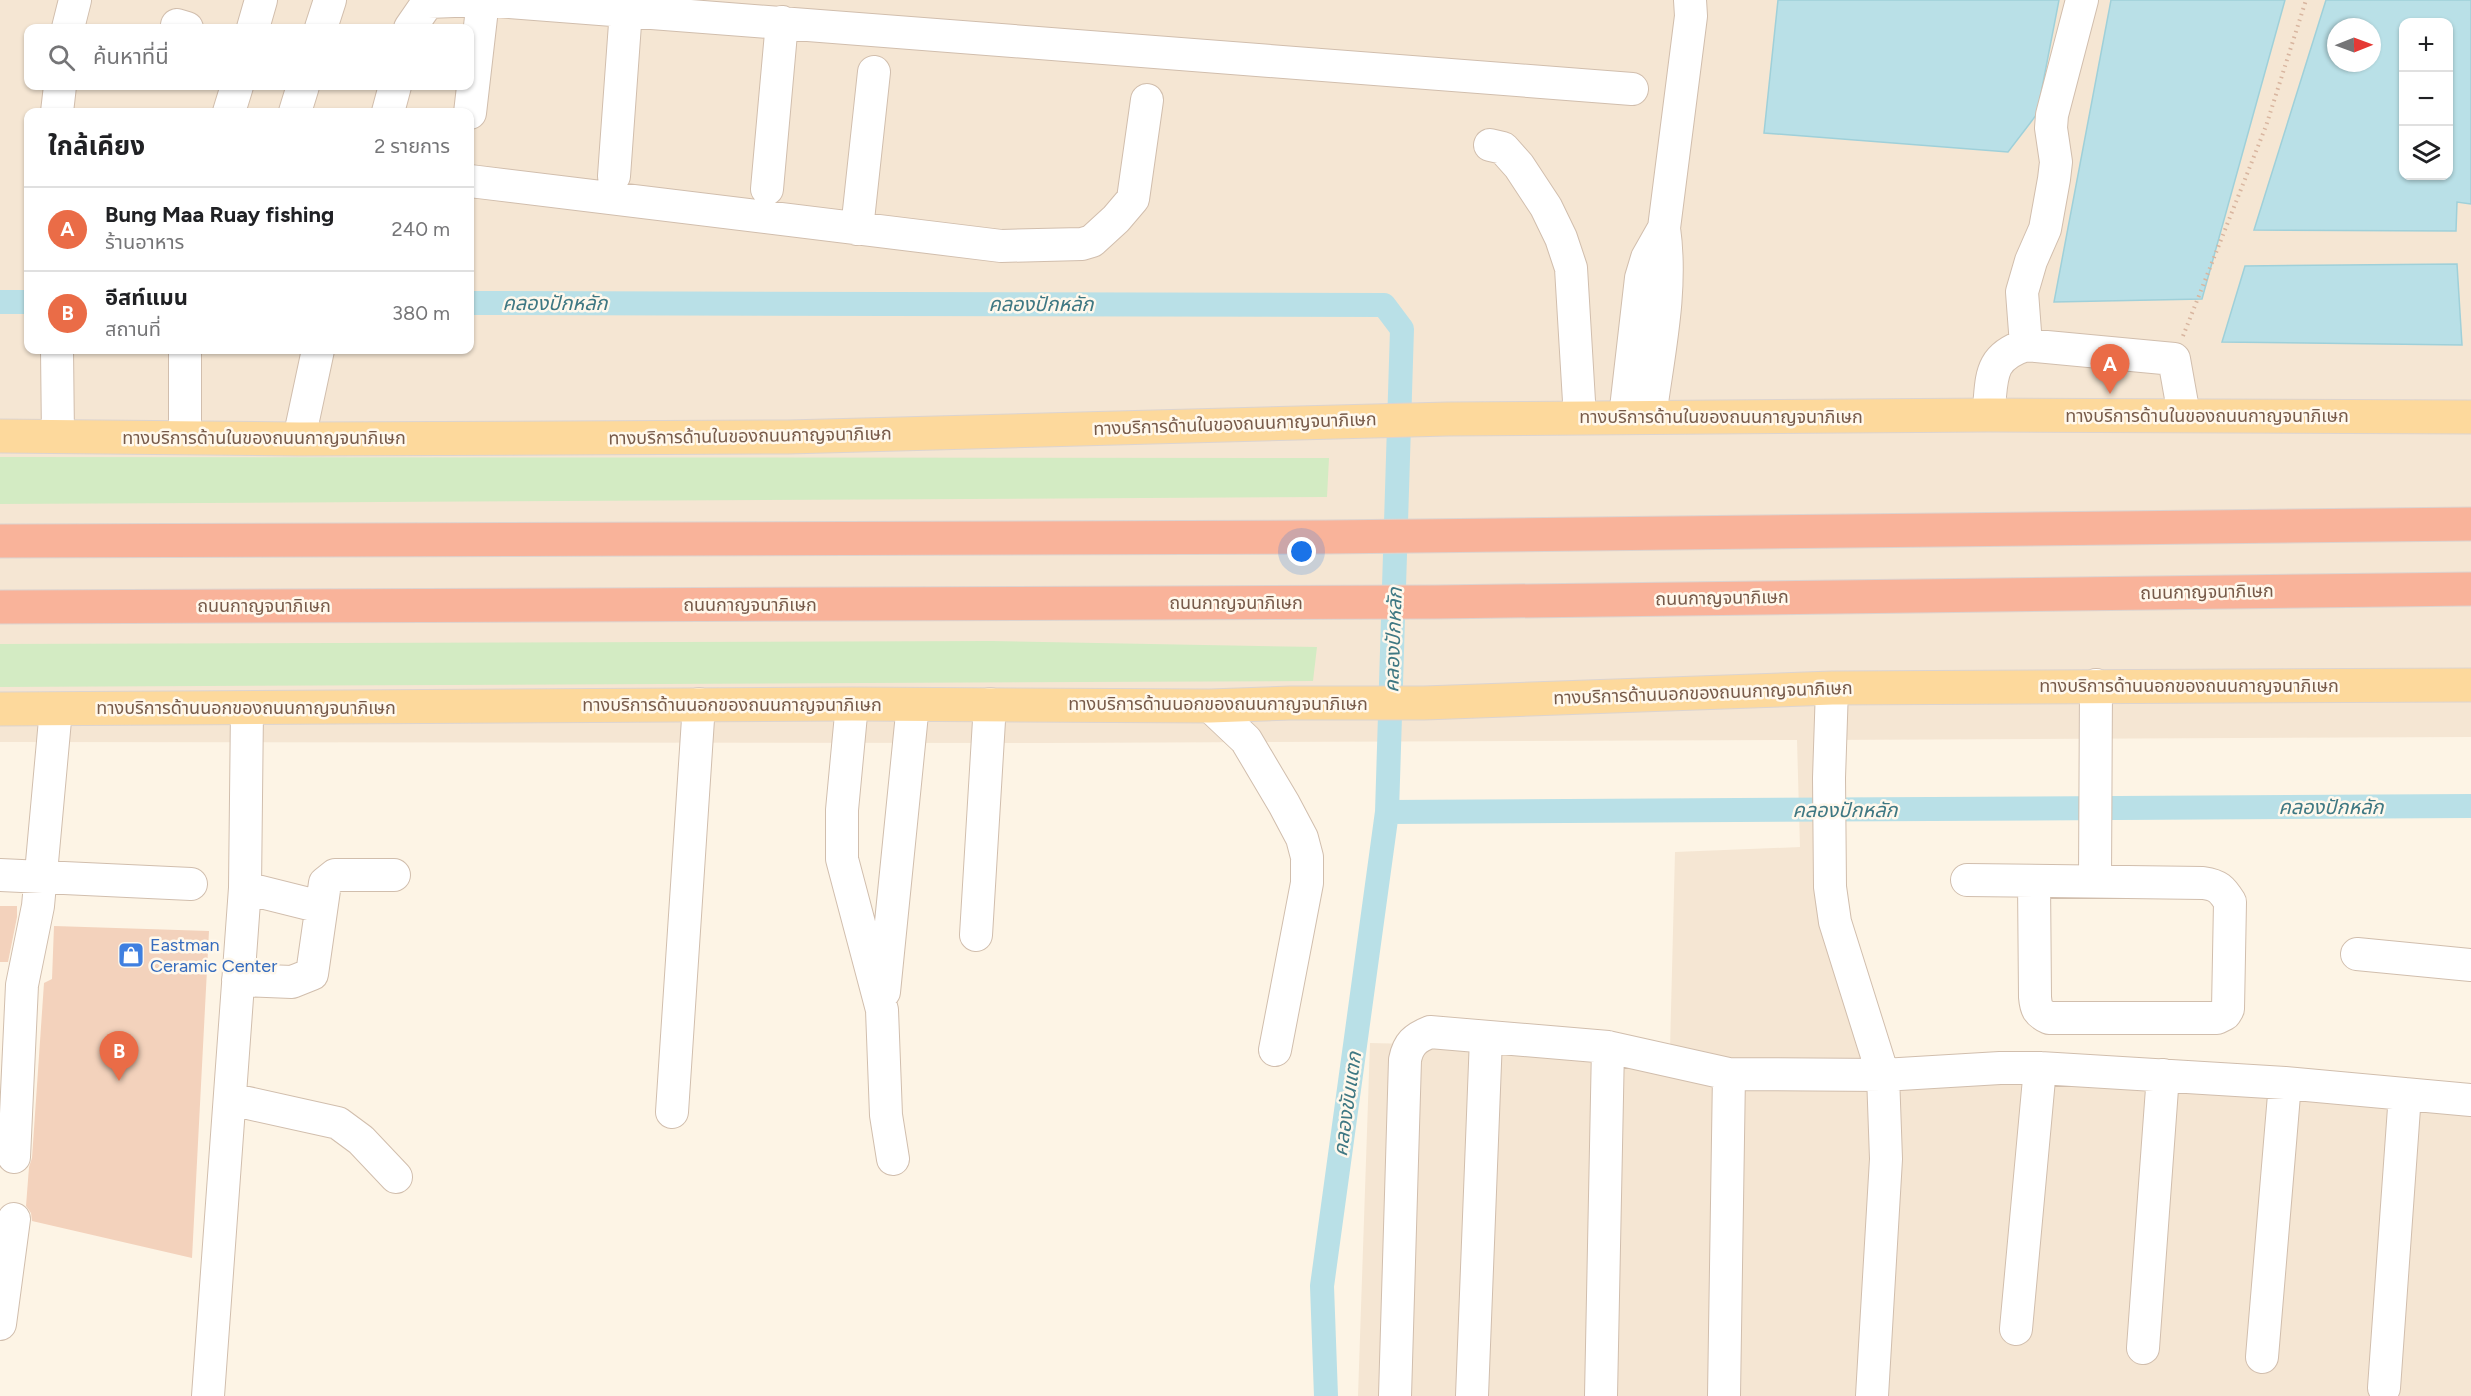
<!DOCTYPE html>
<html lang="th">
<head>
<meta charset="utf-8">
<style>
	body { margin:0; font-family:Figtree,"Noto Sans Thai",sans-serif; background:#f2f2f2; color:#202124 }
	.controls { position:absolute; right:18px; top:18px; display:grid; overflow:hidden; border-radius:12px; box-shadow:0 2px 4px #0004 }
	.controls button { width:54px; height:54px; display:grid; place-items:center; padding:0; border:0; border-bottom:2px solid #e0e0e0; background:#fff; color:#202124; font:30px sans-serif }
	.compass { position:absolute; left:2327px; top:18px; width:54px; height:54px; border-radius:50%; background:#fff; box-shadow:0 2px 4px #0004; rotate:89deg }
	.you { position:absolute; left:1302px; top:552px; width:21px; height:21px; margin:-15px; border:4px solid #fff; border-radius:50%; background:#1a73e8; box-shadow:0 0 0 9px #1a73e833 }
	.badge { display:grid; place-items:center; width:39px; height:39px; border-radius:50%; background:#ea6c47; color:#fff; font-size:20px; font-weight:700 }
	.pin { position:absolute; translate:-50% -50px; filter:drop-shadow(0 2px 3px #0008) }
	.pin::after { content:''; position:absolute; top:32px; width:21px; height:18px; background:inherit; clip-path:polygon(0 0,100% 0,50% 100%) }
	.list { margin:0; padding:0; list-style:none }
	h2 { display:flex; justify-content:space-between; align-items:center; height:78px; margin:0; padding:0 24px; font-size:26px }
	h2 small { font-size:20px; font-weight:400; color:#757577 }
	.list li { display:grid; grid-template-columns:39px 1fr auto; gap:18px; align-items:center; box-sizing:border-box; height:84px; padding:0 24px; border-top:2px solid #e0e0e0 }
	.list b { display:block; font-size:22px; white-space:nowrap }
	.list p { margin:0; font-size:20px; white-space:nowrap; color:#757577 }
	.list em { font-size:20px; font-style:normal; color:#757577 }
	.icon { flex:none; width:33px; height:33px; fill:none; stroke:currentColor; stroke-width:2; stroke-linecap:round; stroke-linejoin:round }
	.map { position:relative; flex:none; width:2471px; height:1396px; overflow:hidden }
	.search { position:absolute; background:#fff; box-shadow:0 2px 4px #0004; left:24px; top:24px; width:450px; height:66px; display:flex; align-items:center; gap:15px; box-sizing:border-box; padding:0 21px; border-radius:12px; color:#757577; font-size:22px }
	.panel { position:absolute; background:#fff; box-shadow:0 2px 4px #0004; left:24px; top:108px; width:450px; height:246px; border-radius:12px }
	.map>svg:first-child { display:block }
</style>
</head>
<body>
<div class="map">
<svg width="2471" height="1396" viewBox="0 0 2471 1396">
	<rect width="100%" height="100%" fill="#fdf4e5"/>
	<path fill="#f5e6d3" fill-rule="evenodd" d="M0,0H2471V737L1817,740L1831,860L1892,1074L2471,1101V1396H1358L1370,1043L1670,1050L1675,852L1800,847L1797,740L1044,743L0,742ZM2404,22H2448V176H2404ZM2336,27H2372V63H2336ZM28,28H470V86H28ZM28,112H470V350H28Z"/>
	<path fill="#d3ebc3" d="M0,457L1329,458L1327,497L0,504Z
		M992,641L1317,647L1313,681L0,687V644Z"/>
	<path fill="#b9e0e7" stroke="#9fd0d9" stroke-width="1.5" fill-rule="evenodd" d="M1778,0H2059L2037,114L2008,152L1764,133Z
		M2111,0H2285L2202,299L2054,302Z
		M2326,0H2471V204L2457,202L2456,231L2254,230ZM2404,22H2448V176H2404ZM2336,27H2372V63H2336Z
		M2457,264L2462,345L2222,342L2245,266Z"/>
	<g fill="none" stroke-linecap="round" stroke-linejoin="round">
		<path stroke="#b9e0e7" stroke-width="24" d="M0,302H28
			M470,303L1384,305L1402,329L1387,812L1322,1286L1326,1396
			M1387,812L2471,806"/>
	</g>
	<path fill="#f3d2bc" d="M0,906H17V917L8,962H0Z
		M54,926L209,931L192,1258L32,1221L31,1213L26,1206L29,1167L32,1158L44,983L52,979Z"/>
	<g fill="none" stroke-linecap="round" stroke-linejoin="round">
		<defs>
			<path id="minor" d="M484,0L1632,89
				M177,25L187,28
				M68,28L75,0
				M253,28L261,0
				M321,28L330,0
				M410,28L428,2L480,0
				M57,112L60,86
				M229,112L237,86
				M295,112L303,86
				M388,112L395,86
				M470,113L483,0
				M1490,145L1503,148L1519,166L1546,207L1561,238L1571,268L1580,418
				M614,176L626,10
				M470,181L1001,246L1082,244L1092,241L1116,219L1133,199L1147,100
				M767,189L782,22
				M857,229L874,72
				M2026,345L2022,292L2031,261L2045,229L2054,179L2056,162L2051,128L2052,115L2082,0
				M57,350L58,437
				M1988,415C1993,380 1986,358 2026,345L2174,359L2184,415
				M1625,417L1641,278L1647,258L1664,228
				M1650,417C1658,355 1673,291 1664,228L1691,16L1690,0
				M185,437V350
				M299,439L318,350
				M1832,688L1829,778L1830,887L1835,922L1883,1075L1886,1159L1872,1396
				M852,704L842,810V859L882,1010L886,1115L893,1159
				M1210,706L1246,740L1284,804L1302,838L1307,857V883L1275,1050
				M0,875L191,884
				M1967,880L2203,883C2218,885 2222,889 2230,902L2228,1009L2225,1014L2217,1018H2049C2038,1013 2036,1009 2035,997L2034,881
				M2095,880L2096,685
				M245,888L321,907
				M976,935L990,704
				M2357,954L2471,965
				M238,980L292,982L312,974L325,883L335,875H394
				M884,992L913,704
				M230,1099L338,1123L361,1140L396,1177
				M672,1112L699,704
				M14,1157L22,985L38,906L56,709
				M0,1324L14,1219
				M2016,1329L2040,1068
				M2143,1348L2163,1075
				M2262,1357L2285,1083
				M2384,1388L2405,1094
				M208,1396L245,888L247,708
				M1395,1396L1405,1060C1408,1044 1415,1038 1430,1032L1608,1047L1729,1074L1883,1075L2000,1068H2040L2285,1083L2471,1100
				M1472,1396L1486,1038
				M1601,1396L1608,1047
				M1724,1396L1729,1074"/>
			<path id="major" d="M0,436L299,439L788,437L1448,419L1988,415L2471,417
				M0,709L852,704L1210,706L1290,703H1424L1832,688L2471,685"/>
			<path id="highway" d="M0,541L1326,537L2471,524
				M0,607L1435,602L2471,589"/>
		</defs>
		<use href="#minor" stroke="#d1bead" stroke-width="34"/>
		<use href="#major" stroke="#dcd4d0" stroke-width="35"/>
		<use href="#highway" stroke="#dcd4d0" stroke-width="35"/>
		<path stroke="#d8b59f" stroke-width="4" stroke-dasharray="1.5 4.5" stroke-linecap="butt" d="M2183,336L2266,126L2306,0"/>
		<use href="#minor" stroke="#fff" stroke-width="32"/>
		<use href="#major" stroke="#fdd99c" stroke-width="33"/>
		<use href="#highway" stroke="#f9b39a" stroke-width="33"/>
	</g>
	<defs>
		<symbol id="shop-square" viewBox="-11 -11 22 22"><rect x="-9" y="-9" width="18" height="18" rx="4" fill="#3f7fe0" stroke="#fff8ec"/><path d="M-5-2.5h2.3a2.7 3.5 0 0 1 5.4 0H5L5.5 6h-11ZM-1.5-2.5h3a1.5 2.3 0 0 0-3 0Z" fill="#fff"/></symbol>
	</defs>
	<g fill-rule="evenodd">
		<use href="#shop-square" x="116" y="940" width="30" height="30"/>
	</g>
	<g text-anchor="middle" stroke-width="5" stroke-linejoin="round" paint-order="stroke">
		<g font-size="18" fill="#775a49" stroke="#fff8ec">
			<text x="2207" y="422">ทางบริการด้านในของถนนกาญจนาภิเษก</text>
			<text x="1721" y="423">ทางบริการด้านในของถนนกาญจนาภิเษก</text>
			<text transform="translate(1235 424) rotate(-2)" y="6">ทางบริการด้านในของถนนกาญจนาภิเษก</text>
			<text transform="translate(750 436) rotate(-1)" y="6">ทางบริการด้านในของถนนกาญจนาภิเษก</text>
			<text x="264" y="444">ทางบริการด้านในของถนนกาญจนาภิเษก</text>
			<text transform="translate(2207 592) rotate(-1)" y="6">ถนนกาญจนาภิเษก</text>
			<text transform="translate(1722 598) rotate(-1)" y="6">ถนนกาญจนาภิเษก</text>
			<text x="1236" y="609">ถนนกาญจนาภิเษก</text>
			<text x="750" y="611">ถนนกาญจนาภิเษก</text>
			<text x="264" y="612">ถนนกาญจนาภิเษก</text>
			<text x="2189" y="692">ทางบริการด้านนอกของถนนกาญจนาภิเษก</text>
			<text transform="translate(1703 693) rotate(-2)" y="6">ทางบริการด้านนอกของถนนกาญจนาภิเษก</text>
			<text x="1218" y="710">ทางบริการด้านนอกของถนนกาญจนาภิเษก</text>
			<text x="732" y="711">ทางบริการด้านนอกของถนนกาญจนาภิเษก</text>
			<text x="246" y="714">ทางบริการด้านนอกของถนนกาญจนาภิเษก</text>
		</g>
		<g font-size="18" fill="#366cbe" stroke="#fff8ec" text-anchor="start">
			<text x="150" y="951">Eastman<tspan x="150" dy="21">Ceramic Center</tspan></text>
		</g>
		<g font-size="20" font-style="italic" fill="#3f7883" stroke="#fff8ec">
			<text x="555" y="310">คลองปักหลัก</text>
			<text x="1041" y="311">คลองปักหลัก</text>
			<text transform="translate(1393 640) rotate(-88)" y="7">คลองปักหลัก</text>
			<text x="2331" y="814">คลองปักหลัก</text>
			<text x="1845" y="817">คลองปักหลัก</text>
			<text transform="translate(1347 1104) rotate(-82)" y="7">คลองขันแตก</text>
		</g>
	</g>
</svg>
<div class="controls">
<button>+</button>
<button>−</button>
<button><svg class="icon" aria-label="layers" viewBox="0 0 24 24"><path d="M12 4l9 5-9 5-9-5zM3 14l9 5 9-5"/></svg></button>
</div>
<svg class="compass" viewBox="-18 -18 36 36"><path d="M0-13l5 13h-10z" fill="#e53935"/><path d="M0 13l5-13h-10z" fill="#757577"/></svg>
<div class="you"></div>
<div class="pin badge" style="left:2110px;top:394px">A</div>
<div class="pin badge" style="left:119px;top:1081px">B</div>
<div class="search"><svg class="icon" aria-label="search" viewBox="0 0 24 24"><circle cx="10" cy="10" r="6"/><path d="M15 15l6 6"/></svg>ค้นหาที่นี่</div>
<section class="panel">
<h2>ใกล้เคียง<small>2 รายการ</small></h2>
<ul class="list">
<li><span class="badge">A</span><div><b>Bung Maa Ruay fishing</b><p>ร้านอาหาร</p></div><em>240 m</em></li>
<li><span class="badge">B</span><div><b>อีสท์แมน</b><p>สถานที่</p></div><em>380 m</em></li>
</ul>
</section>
</div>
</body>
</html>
